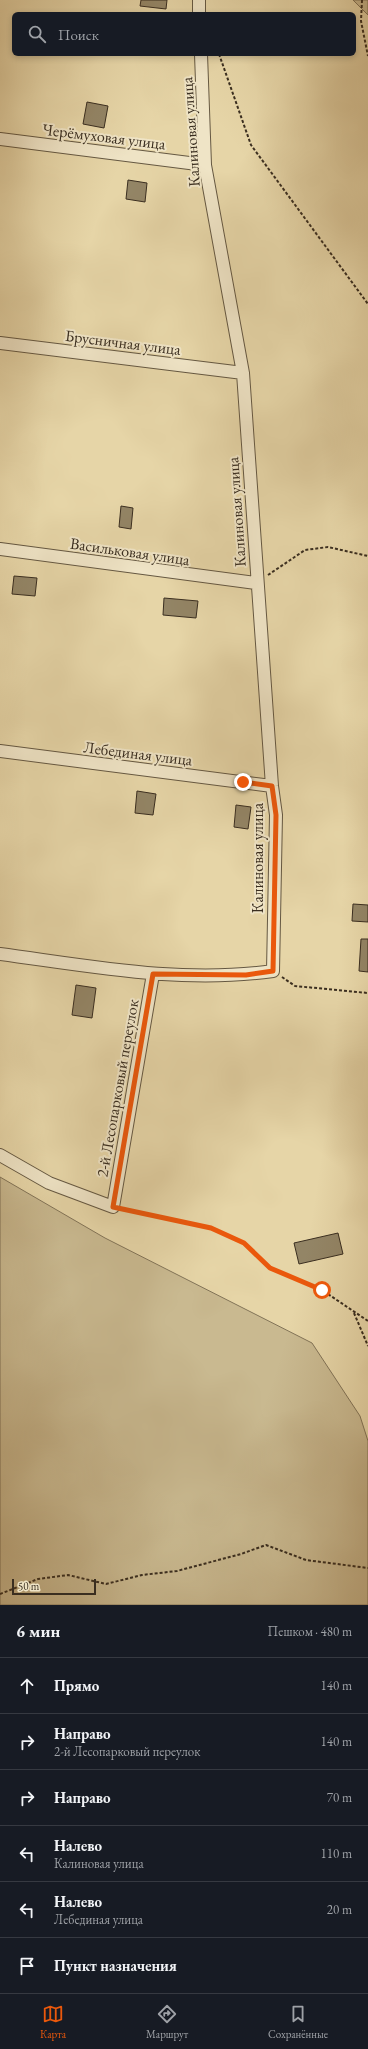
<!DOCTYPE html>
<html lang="ru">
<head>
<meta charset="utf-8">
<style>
	body { margin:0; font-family:"EB Garamond",serif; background:#242831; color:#f1f3f6 }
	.scale { position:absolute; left:12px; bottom:10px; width:84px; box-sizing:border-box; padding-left:4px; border:2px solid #3a2e20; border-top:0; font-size:11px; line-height:14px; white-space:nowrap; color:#3a2e20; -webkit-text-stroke:3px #efe4c6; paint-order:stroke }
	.stop { position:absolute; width:12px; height:12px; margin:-9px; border:3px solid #ea580c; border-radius:50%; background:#fff }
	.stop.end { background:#ea580c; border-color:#fff; box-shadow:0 1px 4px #0008 }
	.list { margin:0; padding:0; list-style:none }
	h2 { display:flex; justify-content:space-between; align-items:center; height:52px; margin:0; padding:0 16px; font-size:17px }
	h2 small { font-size:13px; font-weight:400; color:#9ea1a6 }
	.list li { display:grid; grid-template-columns:26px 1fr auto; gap:12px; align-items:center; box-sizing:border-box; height:56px; padding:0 16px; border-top:1px solid #363941 }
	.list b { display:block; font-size:15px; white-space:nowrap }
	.list p { margin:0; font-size:13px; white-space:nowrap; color:#9ea1a6 }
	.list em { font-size:13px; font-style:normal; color:#9ea1a6 }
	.icon { flex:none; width:22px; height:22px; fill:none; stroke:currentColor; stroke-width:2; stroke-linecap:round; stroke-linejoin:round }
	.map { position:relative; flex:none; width:368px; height:1605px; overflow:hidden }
	.search { position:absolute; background:#171b24; box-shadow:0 2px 6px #0003; left:12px; right:12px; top:12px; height:44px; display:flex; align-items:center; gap:10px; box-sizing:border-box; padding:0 14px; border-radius:6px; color:#9ea1a6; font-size:15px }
	.sheet { height:388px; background:#171b24 }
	nav { display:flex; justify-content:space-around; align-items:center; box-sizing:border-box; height:56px; border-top:1px solid #363941; background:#171b24; font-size:11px; color:#9ea1a6 }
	nav a { display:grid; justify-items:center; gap:2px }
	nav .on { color:#ea580c }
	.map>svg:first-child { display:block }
</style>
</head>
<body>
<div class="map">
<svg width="368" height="1605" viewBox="0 0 368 1605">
	<rect width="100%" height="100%" fill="#e6d5a7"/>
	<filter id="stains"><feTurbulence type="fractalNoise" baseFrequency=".005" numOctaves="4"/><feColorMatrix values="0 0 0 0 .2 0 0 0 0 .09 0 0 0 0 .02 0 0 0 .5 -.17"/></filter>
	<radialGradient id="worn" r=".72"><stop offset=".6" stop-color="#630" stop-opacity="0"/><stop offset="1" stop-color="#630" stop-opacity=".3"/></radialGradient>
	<path fill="#c9b990" stroke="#827458" d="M353,0H368V15Z
		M0,1177L105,1238L312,1343L360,1416L368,1441V1605H0Z"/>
	<path fill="#938566" stroke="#3a2e20" d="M141,0H167L166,9L140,6Z
		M87,102L108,106L104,128L83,124Z
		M128,180L147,183L145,202L126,199Z
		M121,506L133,508L131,529L119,527Z
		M14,576L37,578L35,596L12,594Z
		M164,598L198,601L196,618L163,615Z
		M137,791L156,794L153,815L135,813Z
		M236,805L251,807L248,829L234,827Z
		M353,904L368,905V922L352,921Z
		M361,939H368V972L359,971Z
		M76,985L96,988L92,1018L72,1015Z
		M338,1233L343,1254L299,1264L294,1243Z"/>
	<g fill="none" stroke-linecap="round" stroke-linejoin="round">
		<defs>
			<path id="street" d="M199,0V14
				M0,139L205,165
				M0,343L243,373
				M0,549L256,583
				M0,751L272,786
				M0,954C90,966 182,984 273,971L276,815L272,786L243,373L205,165L201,54
				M0,1155L49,1183L113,1207L153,974"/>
		</defs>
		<use href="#street" stroke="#655842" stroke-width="14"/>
		<path stroke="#3a2e20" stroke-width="2" stroke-dasharray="3 2" stroke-linecap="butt" d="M362,0L361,21L368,56
			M219,54L251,145L368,304
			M268,575L305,550L328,547L368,556
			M282,977L295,986L368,993
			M124,1210L211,1228L244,1243L270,1268L322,1290L368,1321
			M354,1313L368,1346
			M0,1594L38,1579L68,1575L106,1584L142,1575L177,1571L241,1554L266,1545L306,1560L368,1568"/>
		<use href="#street" stroke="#efe4c6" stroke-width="12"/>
	</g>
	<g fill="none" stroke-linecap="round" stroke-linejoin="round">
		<path stroke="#ea580c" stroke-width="5" d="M243,782L272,786L276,815L273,971L246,975L153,974L113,1207L211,1228L244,1243L270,1268L322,1290"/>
	</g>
	<g text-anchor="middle" stroke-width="4" stroke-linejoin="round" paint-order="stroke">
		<g font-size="16" fill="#3a2e20" stroke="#efe4c6">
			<text transform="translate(190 132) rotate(-94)" y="6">Калиновая улица</text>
			<text transform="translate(104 136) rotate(7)" y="6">Черёмуховая улица</text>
			<text transform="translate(123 342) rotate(7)" y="6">Брусничная улица</text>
			<text transform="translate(236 512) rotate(-94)" y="6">Калиновая улица</text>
			<text transform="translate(130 551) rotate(8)" y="6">Васильковая улица</text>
			<text transform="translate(138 753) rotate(7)" y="6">Лебединая улица</text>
			<text transform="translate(257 858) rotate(-90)" y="6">Калиновая улица</text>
			<text transform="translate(117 1088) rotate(-80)" y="6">2-й Лесопарковый переулок</text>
		</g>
	</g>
	<rect width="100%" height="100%" filter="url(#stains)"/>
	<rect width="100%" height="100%" fill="url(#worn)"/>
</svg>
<div class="scale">50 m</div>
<div class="stop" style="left:322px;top:1290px"></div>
<div class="stop end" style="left:243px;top:782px"></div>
<div class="search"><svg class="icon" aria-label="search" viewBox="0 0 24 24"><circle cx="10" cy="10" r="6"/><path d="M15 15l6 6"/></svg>Поиск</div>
</div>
<section class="sheet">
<h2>6 мин<small>Пешком · 480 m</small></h2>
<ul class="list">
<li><svg class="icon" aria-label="ahead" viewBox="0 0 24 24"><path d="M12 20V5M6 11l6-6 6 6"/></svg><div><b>Прямо</b></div><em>140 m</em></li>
<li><svg class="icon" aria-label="right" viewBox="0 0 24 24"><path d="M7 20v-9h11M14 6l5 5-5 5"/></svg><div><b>Направо</b><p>2-й Лесопарковый переулок</p></div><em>140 m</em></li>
<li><svg class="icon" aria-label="right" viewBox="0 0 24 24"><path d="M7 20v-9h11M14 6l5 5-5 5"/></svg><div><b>Направо</b></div><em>70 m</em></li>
<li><svg class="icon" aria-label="left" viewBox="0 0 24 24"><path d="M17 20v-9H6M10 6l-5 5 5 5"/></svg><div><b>Налево</b><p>Калиновая улица</p></div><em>110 m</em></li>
<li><svg class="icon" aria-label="left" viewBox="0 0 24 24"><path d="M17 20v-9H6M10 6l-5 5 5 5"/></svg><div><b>Налево</b><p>Лебединая улица</p></div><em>20 m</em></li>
<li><svg class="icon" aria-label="arrive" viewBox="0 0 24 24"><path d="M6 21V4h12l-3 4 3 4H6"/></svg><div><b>Пункт назначения</b></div></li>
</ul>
</section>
<nav>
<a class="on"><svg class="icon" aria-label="map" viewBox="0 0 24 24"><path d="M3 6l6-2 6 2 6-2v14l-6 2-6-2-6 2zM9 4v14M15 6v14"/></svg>Карта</a>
<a><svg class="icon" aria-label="directions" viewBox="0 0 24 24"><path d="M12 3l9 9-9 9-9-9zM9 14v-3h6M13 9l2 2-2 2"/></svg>Маршрут</a>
<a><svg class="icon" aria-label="saved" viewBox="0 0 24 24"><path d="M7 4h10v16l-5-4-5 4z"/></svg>Сохранённые</a>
</nav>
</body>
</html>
